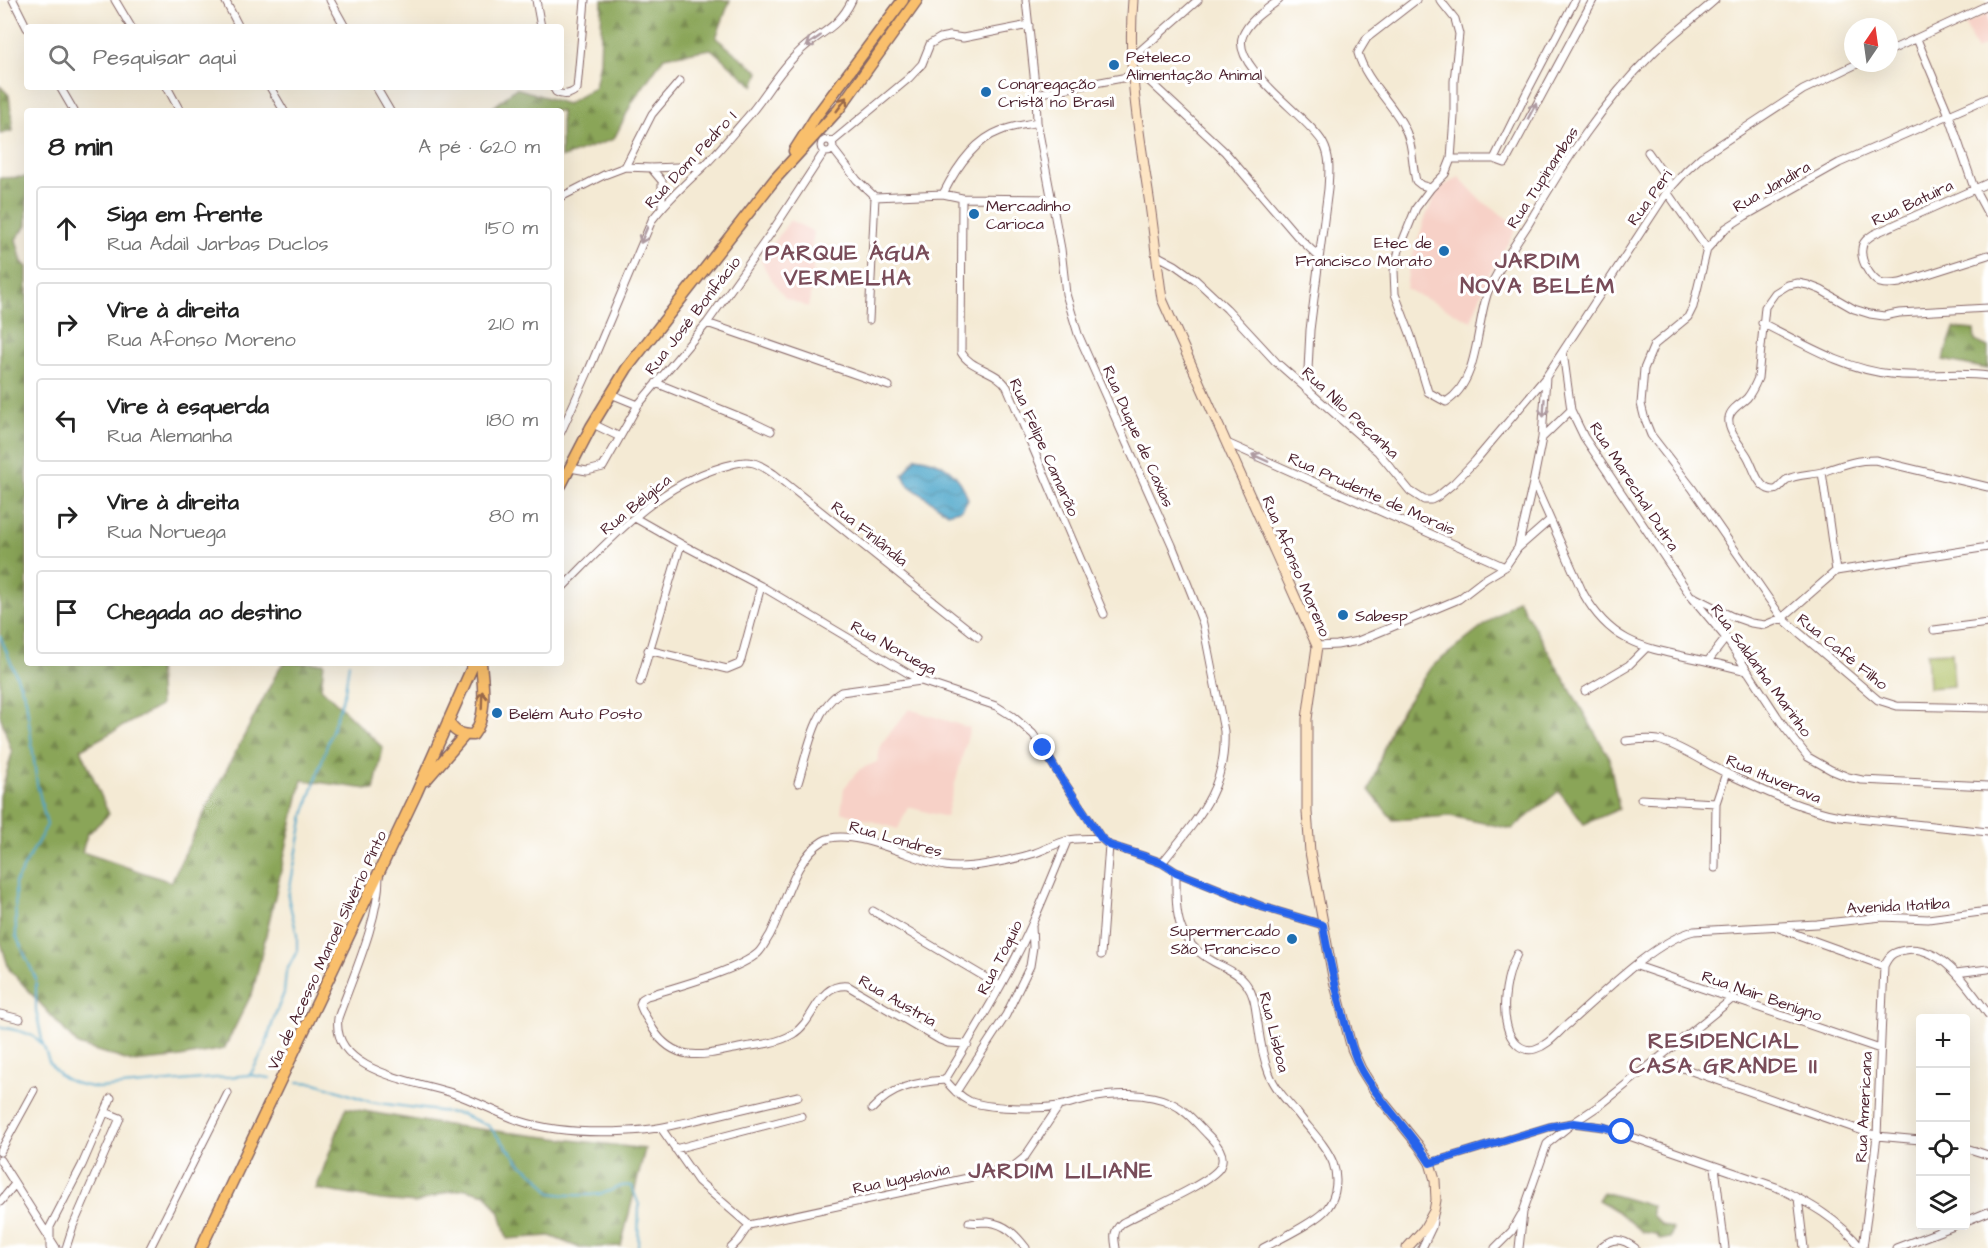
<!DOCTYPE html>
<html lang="pt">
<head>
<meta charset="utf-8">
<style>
	body { margin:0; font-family:"Architects Daughter",sans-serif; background:#f2f2f2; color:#222 }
	.controls { position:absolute; right:18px; bottom:18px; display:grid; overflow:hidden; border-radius:6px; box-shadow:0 6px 24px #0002 }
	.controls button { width:54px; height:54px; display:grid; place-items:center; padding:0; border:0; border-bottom:2px solid #e0e0e0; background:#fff; color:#222; font:30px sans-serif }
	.compass { position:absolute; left:1844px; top:18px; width:54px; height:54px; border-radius:50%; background:#fff; box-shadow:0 6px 24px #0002; rotate:13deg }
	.stop { position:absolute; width:18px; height:18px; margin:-14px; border:4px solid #2563eb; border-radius:50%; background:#fff }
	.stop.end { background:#2563eb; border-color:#fff; box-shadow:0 2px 6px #0008 }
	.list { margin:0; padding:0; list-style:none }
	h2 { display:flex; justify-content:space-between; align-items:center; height:78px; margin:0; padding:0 24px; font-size:26px }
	h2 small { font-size:20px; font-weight:400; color:#767676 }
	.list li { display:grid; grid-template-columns:39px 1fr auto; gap:18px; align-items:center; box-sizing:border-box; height:84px; margin:0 12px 12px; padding:0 12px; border:2px solid #e0e0e0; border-radius:6px }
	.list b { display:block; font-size:22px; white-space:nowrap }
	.list p { margin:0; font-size:20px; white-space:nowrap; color:#767676 }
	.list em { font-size:20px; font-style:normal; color:#767676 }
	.icon { flex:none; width:33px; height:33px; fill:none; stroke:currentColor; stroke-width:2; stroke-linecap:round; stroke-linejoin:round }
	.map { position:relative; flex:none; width:1988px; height:1248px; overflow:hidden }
	.search { position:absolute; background:#fff; box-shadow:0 6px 24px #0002; left:24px; top:24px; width:540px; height:66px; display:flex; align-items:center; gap:15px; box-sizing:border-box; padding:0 21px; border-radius:6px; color:#767676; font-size:22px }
	.panel { position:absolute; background:#fff; box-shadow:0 6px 24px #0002; left:24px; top:108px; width:540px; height:558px; border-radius:6px }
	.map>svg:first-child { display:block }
</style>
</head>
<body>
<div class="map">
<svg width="1988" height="1248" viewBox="0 0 1988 1248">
	<defs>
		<pattern id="forest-firs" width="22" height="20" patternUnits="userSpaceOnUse" patternTransform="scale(1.5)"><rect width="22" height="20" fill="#8aa558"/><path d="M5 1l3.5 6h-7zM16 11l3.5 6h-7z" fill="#738649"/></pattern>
		<pattern id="water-waves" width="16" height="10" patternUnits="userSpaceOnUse" patternTransform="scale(1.5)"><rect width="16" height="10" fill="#4ba5c9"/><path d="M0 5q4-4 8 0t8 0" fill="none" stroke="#4086a3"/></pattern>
	</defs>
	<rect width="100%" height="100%" fill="#fff"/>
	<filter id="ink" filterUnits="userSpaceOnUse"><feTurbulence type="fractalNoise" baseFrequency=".0167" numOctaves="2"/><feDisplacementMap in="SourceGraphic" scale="12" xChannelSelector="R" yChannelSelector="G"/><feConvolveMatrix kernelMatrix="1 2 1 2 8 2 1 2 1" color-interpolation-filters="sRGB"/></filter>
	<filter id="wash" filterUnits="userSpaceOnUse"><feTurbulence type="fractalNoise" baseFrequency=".008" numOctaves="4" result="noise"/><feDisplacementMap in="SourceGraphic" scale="24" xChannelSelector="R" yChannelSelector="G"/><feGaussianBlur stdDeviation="1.35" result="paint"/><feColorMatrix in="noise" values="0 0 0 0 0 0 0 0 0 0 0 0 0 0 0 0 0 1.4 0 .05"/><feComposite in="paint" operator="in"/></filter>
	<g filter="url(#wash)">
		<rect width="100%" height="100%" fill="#f4ead4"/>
		<path fill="#f7d1c7" d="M1988,14V44L1976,50L1965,24Z
			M1459,177L1482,201L1518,226L1489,275L1471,321L1406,289L1409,265L1426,216L1438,189Z
			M790,220L814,232L811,250L814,276L808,307L785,298L768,274L761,261Z
			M909,709L970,728L946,817L908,807L898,829L841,812L844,788L860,769L877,762L881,744Z"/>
		<path fill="url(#forest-firs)" stroke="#6a6242" stroke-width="1.5" d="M602,0H730L716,38L759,72L754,86L711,49L664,57L633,101L614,139L561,158V111H489L516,88L567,104L595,87L600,62Z
			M0,86L9,95L13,131L0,134Z
			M27,177V225L16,239L22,262L27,267V663H158L160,706L81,749L109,814L87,835L82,852L171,882L208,805L279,669L283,663H324L321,688L383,748L374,790L302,780L253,991L224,1049L175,1058L132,1062L78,1045L9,969L0,940V796L12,753L0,715V178Z
			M1954,328L1974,330L1975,341L1988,347V369L1943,360Z
			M1518,599L1609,757L1619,809L1584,824L1559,791L1512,829L1450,816L1393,820L1369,790L1393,723L1431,667Z
			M346,1108L439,1124L645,1149L621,1246L580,1248L550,1236L507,1239L500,1213L486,1194L466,1189L447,1192L416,1203L381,1200L316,1189Z
			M1603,1192L1652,1206V1215L1662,1225L1673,1229L1670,1238L1660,1240L1655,1234L1643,1232L1617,1211L1598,1200Z"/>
		<path fill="#adbe62" stroke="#7c6e46" stroke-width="1.5" d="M1952,652L1954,686L1929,688L1927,653Z"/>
		<path fill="url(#water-waves)" stroke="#4a627a" stroke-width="1.5" d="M916,457C942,460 960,473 968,499L962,509L948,513L908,485L903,475Z"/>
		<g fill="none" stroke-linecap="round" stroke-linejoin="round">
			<path stroke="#4ba5c9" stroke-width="2" d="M0,636L26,699L37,784L47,825L15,883L16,936L36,979V1010L43,1045
				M0,1027C15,1030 33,1032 43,1045C46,1050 47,1058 50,1063C61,1082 78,1085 98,1088L250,1075L270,1078
				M250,1075L264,1050L275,1015L284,993L286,972L297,951V935L288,897L304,815L345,691L349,663
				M298,1082L316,1083L371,1102L461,1114L489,1126L521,1164L538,1177L551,1193C568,1196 583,1196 600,1194C612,1192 620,1183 632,1186L639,1205L638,1248"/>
		</g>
	</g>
	<g filter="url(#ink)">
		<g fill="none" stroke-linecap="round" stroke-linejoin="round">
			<defs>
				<path id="street" d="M13,0L27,28
					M115,0L131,27
					M225,0L239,27
					M330,0L345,27
					M536,0L541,27
					M1026,0L1036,94L1037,122L1061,249L1066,294L1078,334L1172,545L1194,600L1203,624L1224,731C1227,790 1196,820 1162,863
					M1279,0C1266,10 1250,19 1243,35C1229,66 1309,117 1323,143C1331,157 1329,173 1328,189L1310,330L1307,390
					M1416,0L1367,38L1358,53C1365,79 1389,100 1402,123C1414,144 1411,160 1416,181L1421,185L1431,188
					M1440,0L1455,19L1459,34L1454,81V116L1451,159L1445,174L1431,188L1416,208L1399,250L1394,271L1395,294L1411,336L1428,392L1446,402C1481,380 1475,323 1489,289C1500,265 1515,245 1529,223C1564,162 1603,103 1653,53C1672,34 1695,18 1715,0
					M1917,39L1949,115L1974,188L1988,214
					M1889,51L1988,5
					M1133,62L1140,51L1198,0
					M60,87L74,111
					M167,87L180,111
					M270,87L284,111
					M376,87L390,111
					M553,87L556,92C564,97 571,94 577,89L585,0
					M1036,94L1133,76L1147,79L1225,152L1297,236L1318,256
					M1988,98L1839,163L1745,216L1726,228L1707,249L1693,307L1688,317L1654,345L1644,369L1641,404L1645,420L1651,435L1692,488L1782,618L1878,700L1897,706L1988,708
					M821 146a6 6 0 1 1 12 0a6 6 0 1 1-12 0Z
					M832,142L909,78L922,64L930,44L940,38L950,36L963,38L1029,25
					M833,149L857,180L875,197L943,194L962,198L1051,199
					M1648,152L1672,186
					M1451,159H1494L1505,163L1593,0
					M1494,159L1527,92L1575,0
					M625,167L652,114L680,81
					M651,168L662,181V206
					M1988,183L1874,234C1868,238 1862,242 1862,249C1860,260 1870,278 1880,283C1886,285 1894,284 1900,283L1988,255
					M1667,192L1707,249
					M943,194C955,170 973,141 1000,131C1012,126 1025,125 1037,122
					M561,197L604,175L625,167L651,168L704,166
					M962,198L961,352C971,370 996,369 1007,387L1104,614
					M1158,256L1175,265L1196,280L1227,309L1276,362L1378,452L1410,491L1424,500H1431L1437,497L1454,483L1475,461L1546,377L1667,192L1686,171L1701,157L1803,90L1859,63
					M1988,308L1899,313L1884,316L1870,314L1854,309L1821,290L1808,285L1798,283L1788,285L1775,293L1765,307L1758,378C1755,385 1752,392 1747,398C1741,404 1730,409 1729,418C1727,430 1740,445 1746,454C1753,464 1756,484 1768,489C1778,493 1780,485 1786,480C1796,474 1811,475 1822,472C1843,465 1852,460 1875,460L1988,487
					M869,320L875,197
					M707,323L889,386
					M1762,323C1802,343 1846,370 1891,374C1924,378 1954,371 1988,376
					M1563,352L1571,410L1584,437L1690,595L1726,638L1785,728L1808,757L1831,770L1848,777L1862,780L1988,786
					M656,383L750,421L771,431
					M611,394L638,405
					M593,424L620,437
					M561,432L588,372L652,220C667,200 685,184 703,167C717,153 730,137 743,122C763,101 776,74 797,54C818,32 838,30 852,0
					M1542,438L1571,410
					M1227,443L1505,567
					M570,468L587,471L603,467L638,405L707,323L773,230L824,152
					M1534,483L1583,593C1609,640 1639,647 1687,657C1707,661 1727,666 1747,671
					M635,518L681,544L761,586L921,681L996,706L1012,716L1033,734L1043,748L1056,770L1101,838L1109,845L1143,856L1162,863L1176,872L1263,907L1323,925
					M1518,548L1550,520
					M1836,571L1988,547
					M561,589C608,542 656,486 722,467C733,464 743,460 754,463C761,465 768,470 774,474L978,637
					M1694,597L1731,616L1751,623L1765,625L1782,618L1836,571L1822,472
					M1934,630L1988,623
					M1317,646L1337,645L1358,641L1392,627L1459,599L1485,579L1505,567L1518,548L1533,483L1542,438L1546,377
					M648,650L727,669L739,664L741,660L761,586
					M1708,661L1726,638
					M640,682L681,544
					M1585,691L1629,665L1646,648
					M1626,741C1636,740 1647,738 1658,740C1682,746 1706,764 1728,774C1764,791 1801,809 1840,816L1988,832
					M798,783C807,754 814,708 841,692L921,681
					M1641,799L1716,803
					M1715,868L1716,803L1726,773
					M1176,872C1176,912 1174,941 1214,962C1227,969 1239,973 1247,985C1256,998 1255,1010 1258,1024C1260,1040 1263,1058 1269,1073C1275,1089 1288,1102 1298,1114C1309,1129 1326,1145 1333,1163C1338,1177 1337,1195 1328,1207C1320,1220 1278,1240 1263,1248
					M379,876C379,920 353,976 338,1018C331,1072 416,1081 452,1093C476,1101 497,1113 520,1121C553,1132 594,1133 629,1131C656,1130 682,1123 709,1117C739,1110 769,1103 798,1096
					M873,911L1000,986
					M1776,927L1884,966
					M1517,954C1507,973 1501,1004 1507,1026C1510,1039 1520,1053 1535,1049C1549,1045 1558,1032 1568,1024C1600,996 1654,941 1694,931L1817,924L1882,917L1928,919L1988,911
					M1101,955L1109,845
					M1637,966L1880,1049
					M1956,973L1988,969
					M0,1014L20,1019
					M968,1044L948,1043L940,1040L848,986C817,983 816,1020 793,1034C778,1043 760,1045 744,1047C708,1054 676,1066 653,1029C649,1021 642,1013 640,1004L642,999L647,996C675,987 737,971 758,953C763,948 766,941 770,935C785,906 794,858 823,841C849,825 917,861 945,866C967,870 1013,860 1035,853C1046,849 1057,843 1069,840C1079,838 1090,839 1101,838
					M1657,1059L1877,1136L1920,1140
					M945,1080C952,1088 959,1096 969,1101C987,1109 1038,1109 1059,1106C1069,1104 1080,1100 1090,1098C1114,1093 1148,1092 1171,1103C1186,1110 1197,1124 1208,1135C1216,1143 1227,1155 1220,1167C1211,1183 1142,1212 1122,1223C1113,1231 1114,1237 1116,1248
					M956,1092L1006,1015L1030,966L1033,947L1032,926
					M872,1109C892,1087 916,1082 945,1080C976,1029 1008,977 1033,922C1045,895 1056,868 1067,841
					M661,1128L698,1181L749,1225
					M1966,1148L1988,1155
					M675,1149L801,1116
					M0,1152L34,1090
					M0,1160L56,1248
					M1430,1163L1549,1127L1573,1123L1603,1127L1776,1187C1809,1203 1839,1219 1861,1248
					M1715,1167L1725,1248
					M1798,1198L1804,1248
					M0,1202L15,1184
					M1966,1221L1988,1212
					M969,1222C975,1223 981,1222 988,1222C1006,1224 1016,1235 1026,1248
					M50,1248V1227L82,1165L111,1098
					M66,1248L73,1226L120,1118L105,1112
					M150,1248L228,1093
					M731,1248L738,1241L749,1225L977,1176L1014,1166L1024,1158L1059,1106
					M1422,1248L1432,1227L1434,1214
					M1495,1248L1512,1231L1521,1215
					M1519,1248L1523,1212L1547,1144L1573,1123L1603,1103L1732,999
					M1600,1248C1612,1237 1622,1238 1635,1248
					M1863,1248L1877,1136L1884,966C1889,955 1893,952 1905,950C1940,943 1970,989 1988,1014
					M1896,1248L1954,1226"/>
				<path id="secondary" d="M1133,0C1127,67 1139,132 1149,198C1154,231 1157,265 1162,299L1317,646L1307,719V812L1310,852L1333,977L1352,1049L1361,1069L1376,1093L1419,1146L1430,1163L1435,1180L1436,1200L1434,1211L1424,1229L1407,1248"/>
				<path id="primary" d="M794,151L815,118L903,0
					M561,485L591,427L627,368L775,179L839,109L917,0
					M448,721C454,732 460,735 473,735C488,717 483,685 481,663
					M426,780L465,735
					M201,1248L416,794L474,663"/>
			</defs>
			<use href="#street" stroke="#866666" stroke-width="9"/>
			<use href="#secondary" stroke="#866666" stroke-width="11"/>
			<use href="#primary" stroke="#866666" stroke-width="13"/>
			<use href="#street" stroke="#fff" stroke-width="7"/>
			<use href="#secondary" stroke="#fde5c4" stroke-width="9"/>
			<use href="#primary" stroke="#f9bf6c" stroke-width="10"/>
		</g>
		<defs><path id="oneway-shaft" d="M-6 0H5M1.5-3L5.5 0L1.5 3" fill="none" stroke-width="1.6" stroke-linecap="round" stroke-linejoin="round" transform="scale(1.5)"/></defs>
		<g stroke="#ae9aa0">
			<use href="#oneway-shaft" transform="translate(813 41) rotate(145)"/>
			<use href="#oneway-shaft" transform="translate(1532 111) rotate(-62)"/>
			<use href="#oneway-shaft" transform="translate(644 235) rotate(113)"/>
			<use href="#oneway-shaft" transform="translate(1544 408) rotate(93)"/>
			<use href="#oneway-shaft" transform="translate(1260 458) rotate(-156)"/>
		</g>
		<g stroke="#996748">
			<use href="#oneway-shaft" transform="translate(842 104) rotate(-53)"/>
			<use href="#oneway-shaft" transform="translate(482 700) rotate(-88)"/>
		</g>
	</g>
	<g fill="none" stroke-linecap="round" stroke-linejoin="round" filter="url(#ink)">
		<path stroke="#2563eb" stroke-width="8" d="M1043,748L1056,770L1101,838L1109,845L1143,856L1162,863L1176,872L1228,893L1263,907L1323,925C1328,957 1336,988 1344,1019C1349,1037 1353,1055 1362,1071C1381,1104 1410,1131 1430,1163L1549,1127L1574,1123L1604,1127L1622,1132"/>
	</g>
	<g fill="#1f6fb2" stroke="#fff" stroke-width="2">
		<circle cx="1114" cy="65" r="6"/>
		<circle cx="986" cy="92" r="6"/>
		<circle cx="974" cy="214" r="6"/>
		<circle cx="1444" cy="251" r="6"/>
		<circle cx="1343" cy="615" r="6"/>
		<circle cx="497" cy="713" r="6"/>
		<circle cx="1292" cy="939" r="6"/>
	</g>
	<g text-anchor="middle" stroke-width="6" stroke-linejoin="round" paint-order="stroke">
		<g font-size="16" fill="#4a1f2b" stroke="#fff" text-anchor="start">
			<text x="1126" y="62">Peteleco<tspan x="1126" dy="18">Alimentação Animal</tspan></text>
			<text x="998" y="89">Congregação<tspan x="998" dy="18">Cristã no Brasil</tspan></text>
			<text x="986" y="211">Mercadinho<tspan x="986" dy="18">Carioca</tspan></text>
			<text x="1432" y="248" text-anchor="end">Etec de<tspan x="1432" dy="18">Francisco Morato</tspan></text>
			<text x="1355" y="621">Sabesp</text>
			<text x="509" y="719">Belém Auto Posto</text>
			<text x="1280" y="936" text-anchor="end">Supermercado<tspan x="1280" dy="18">São Francisco</tspan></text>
		</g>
		<g font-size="16" fill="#4a1f2b" stroke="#fff">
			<text transform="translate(690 159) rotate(-47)" y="6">Rua Dom Pedro I</text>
			<text transform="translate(1542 177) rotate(-57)" y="6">Rua Tupinambas</text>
			<text transform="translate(1771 186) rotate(-30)" y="6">Rua Jandira</text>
			<text transform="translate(1649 197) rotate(-54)" y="6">Rua Peri</text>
			<text transform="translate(1912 202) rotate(-25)" y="6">Rua Batuira</text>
			<text transform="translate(692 315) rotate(-52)" y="6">Rua José Bonifácio</text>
			<text transform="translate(1351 412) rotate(43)" y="6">Rua Nilo Peçanha</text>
			<text transform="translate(1139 436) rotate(66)" y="6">Rua Duque de Caxias</text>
			<text transform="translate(1045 447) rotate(66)" y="6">Rua Felipe Camarão</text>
			<text transform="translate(1635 486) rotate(57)" y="6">Rua Marechal Dutra</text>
			<text transform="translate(1372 493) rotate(24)" y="6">Rua Prudente de Morais</text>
			<text transform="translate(635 504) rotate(-39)" y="6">Rua Bélgica</text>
			<text transform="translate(870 533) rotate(39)" y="6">Rua Finlândia</text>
			<text transform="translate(1297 566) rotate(67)" y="6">Rua Afonso Moreno</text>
			<text transform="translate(894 647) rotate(29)" y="6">Rua Noruega</text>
			<text transform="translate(1843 651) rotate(39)" y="6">Rua Café Filho</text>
			<text transform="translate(1762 670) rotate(54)" y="6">Rua Saldanha Marinho</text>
			<text transform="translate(1774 778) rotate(23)" y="6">Rua Ituverava</text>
			<text transform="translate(896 838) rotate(16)" y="6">Rua Londres</text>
			<text transform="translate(1898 905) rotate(-3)" y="6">Avenida Itatiba</text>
			<text transform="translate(326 950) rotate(-65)" y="6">Via de Acesso Manoel Silvério Pinto</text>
			<text transform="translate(999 957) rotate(-63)" y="6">Rua Tóquio</text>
			<text transform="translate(1762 995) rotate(19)" y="6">Rua Nair Benigno</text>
			<text transform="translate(898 1000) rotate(30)" y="6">Rua Austria</text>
			<text transform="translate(1275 1032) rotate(76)" y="6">Rua Lisboa</text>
			<text transform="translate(1863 1107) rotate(-87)" y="6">Rua Americana</text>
			<text transform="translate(901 1178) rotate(-12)" y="6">Rua Iuguslavia</text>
		</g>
		<g font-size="22" font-weight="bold" letter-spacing="1.5" fill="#794c59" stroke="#fff">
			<text x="848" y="260">PARQUE ÁGUA<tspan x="848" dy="25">VERMELHA</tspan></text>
			<text x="1538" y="268">JARDIM<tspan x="1538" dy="25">NOVA BELÉM</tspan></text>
			<text x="1724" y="1048">RESIDENCIAL<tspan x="1724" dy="25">CASA GRANDE II</tspan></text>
			<text x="1061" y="1178">JARDIM LILIANE</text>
		</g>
	</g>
</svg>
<div class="controls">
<button>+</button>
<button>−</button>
<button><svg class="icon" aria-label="locate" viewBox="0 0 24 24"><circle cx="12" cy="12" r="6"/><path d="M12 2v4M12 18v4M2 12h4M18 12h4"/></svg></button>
<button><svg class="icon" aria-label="layers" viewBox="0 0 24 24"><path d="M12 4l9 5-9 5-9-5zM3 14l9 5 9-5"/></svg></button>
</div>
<svg class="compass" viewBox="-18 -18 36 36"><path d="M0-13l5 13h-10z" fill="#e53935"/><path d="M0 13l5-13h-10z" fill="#767676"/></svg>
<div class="stop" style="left:1622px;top:1132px"></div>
<div class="stop end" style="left:1043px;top:748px"></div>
<div class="search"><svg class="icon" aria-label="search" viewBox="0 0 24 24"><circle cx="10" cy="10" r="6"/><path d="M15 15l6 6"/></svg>Pesquisar aqui</div>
<section class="panel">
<h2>8 min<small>A pé · 620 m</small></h2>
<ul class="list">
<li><svg class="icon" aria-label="ahead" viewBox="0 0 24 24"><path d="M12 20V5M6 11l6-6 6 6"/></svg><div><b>Siga em frente</b><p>Rua Adail Jarbas Duclos</p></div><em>150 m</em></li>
<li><svg class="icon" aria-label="right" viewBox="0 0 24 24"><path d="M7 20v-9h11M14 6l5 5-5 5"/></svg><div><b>Vire à direita</b><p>Rua Afonso Moreno</p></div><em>210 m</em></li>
<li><svg class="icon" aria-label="left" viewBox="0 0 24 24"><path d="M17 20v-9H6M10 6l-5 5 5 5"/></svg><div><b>Vire à esquerda</b><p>Rua Alemanha</p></div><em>180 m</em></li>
<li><svg class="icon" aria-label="right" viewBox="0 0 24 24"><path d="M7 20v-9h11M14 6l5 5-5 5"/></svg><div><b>Vire à direita</b><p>Rua Noruega</p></div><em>80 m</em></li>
<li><svg class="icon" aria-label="arrive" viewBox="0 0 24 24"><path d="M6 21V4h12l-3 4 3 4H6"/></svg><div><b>Chegada ao destino</b></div></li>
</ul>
</section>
</div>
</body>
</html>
